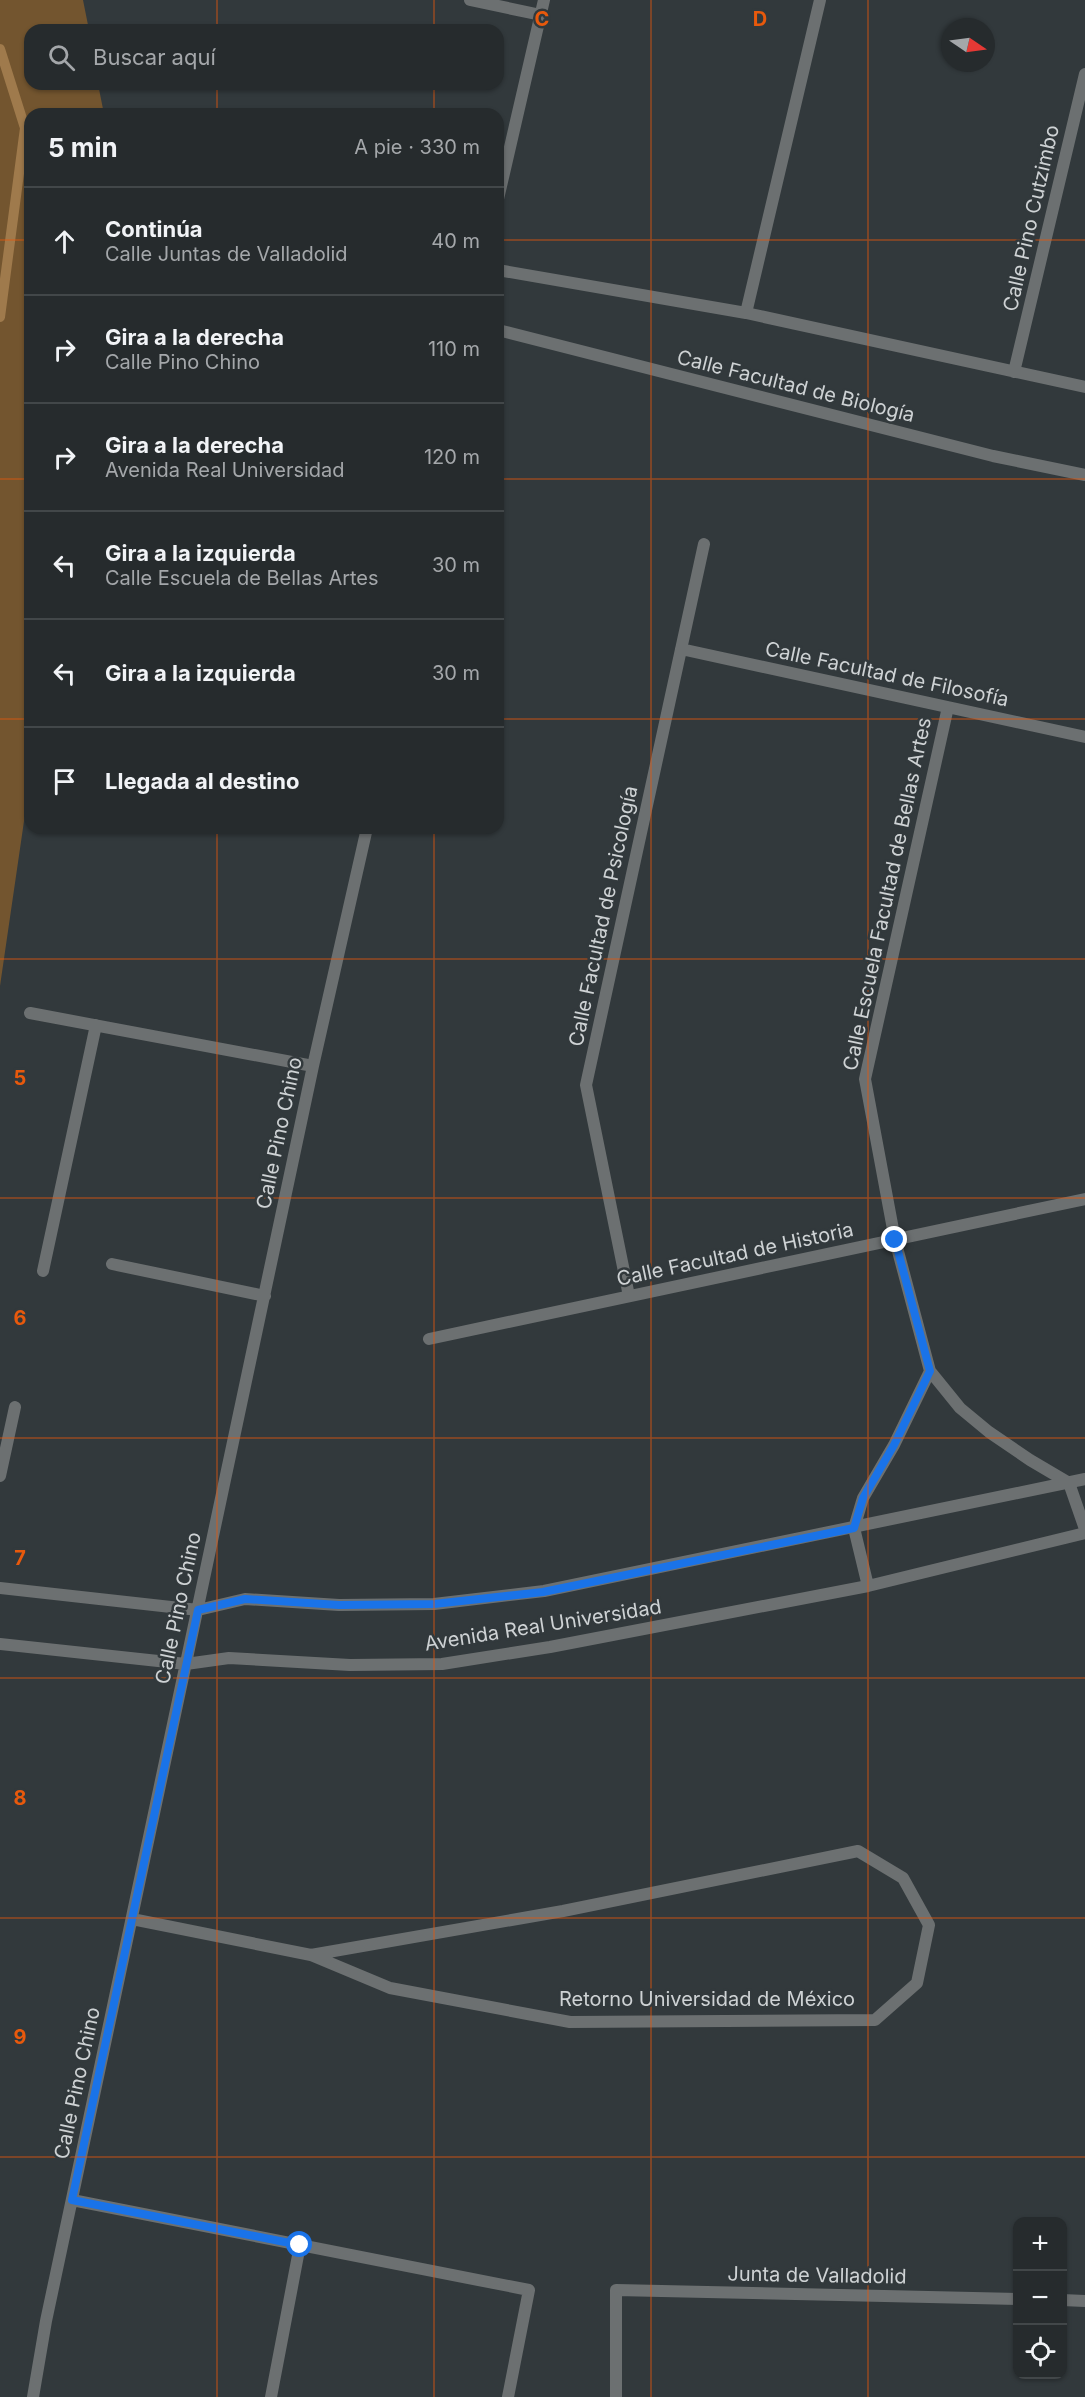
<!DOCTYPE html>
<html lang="es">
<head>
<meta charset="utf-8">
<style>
	body { margin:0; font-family:Inter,sans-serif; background:#2e3335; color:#f1f3f6 }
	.controls { position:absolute; right:18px; bottom:18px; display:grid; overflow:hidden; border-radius:12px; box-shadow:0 2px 4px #0004 }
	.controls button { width:54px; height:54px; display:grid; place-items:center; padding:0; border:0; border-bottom:2px solid #424749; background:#262b2d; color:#f1f3f6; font:30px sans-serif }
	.compass { position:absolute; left:941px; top:18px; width:54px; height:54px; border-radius:50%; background:#262b2d; box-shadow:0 2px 4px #0004; rotate:103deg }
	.stop { position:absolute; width:18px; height:18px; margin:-14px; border:4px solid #1a73e8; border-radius:50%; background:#fff }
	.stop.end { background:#1a73e8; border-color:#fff; box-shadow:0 2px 6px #0008 }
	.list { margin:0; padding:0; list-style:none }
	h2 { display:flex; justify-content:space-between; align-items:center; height:78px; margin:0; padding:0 24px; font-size:26px }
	h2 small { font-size:20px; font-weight:400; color:#a4a7aa }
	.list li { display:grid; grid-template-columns:39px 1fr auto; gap:18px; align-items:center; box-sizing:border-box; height:108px; padding:0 24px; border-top:2px solid #424749 }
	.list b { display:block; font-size:22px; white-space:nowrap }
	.list p { margin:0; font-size:20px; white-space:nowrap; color:#a4a7aa }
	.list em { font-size:20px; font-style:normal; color:#a4a7aa }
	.icon { flex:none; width:33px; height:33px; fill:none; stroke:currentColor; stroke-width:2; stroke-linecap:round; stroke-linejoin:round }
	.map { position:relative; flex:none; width:1085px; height:2397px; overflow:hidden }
	.search { position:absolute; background:#262b2d; box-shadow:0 2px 4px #0004; left:24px; top:24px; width:480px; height:66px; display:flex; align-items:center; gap:15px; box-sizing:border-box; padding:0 21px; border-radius:18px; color:#a4a7aa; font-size:22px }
	.panel { position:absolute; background:#262b2d; box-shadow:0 2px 4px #0004; left:24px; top:108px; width:480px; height:726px; border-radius:18px }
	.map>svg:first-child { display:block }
</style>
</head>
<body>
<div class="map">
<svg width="1085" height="2397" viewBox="0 0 1085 2397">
	<rect width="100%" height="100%" fill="#32393c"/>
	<path fill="#73552f" d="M0,0H83L89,30H30V84H98L104,114H30V780L0,986Z"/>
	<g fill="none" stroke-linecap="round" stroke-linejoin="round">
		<path stroke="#9f7a4c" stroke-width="10" d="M0,49L25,128L0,317"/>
		<path stroke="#6c7071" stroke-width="12" d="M470,0L541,15
			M498,199L544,0
			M498,270L746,313L1085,387
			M746,313L820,0
			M498,330L993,456L1085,475
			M1014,372L1085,74
			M681,649L1085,737
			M948,707L865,1079L895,1240L930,1371L960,1408L989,1432L1030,1460L1069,1483L1085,1529
			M30,1013L313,1066
			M112,1264L265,1296
			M43,1271L96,1025
			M629,1296L586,1085L704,544
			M429,1339L1085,1199
			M0,1476L15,1407
			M868,1586L854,1528L863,1498L894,1445L930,1371
			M0,1588L198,1610L245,1599L339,1605L434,1604L544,1591L1085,1479
			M0,1644L186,1664L229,1658L350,1665L442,1664L550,1647L868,1586L1085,1533
			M132,1919L311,1955L390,1988L570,2022L875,2020L917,1983L929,1925L903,1878L858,1851L563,1911L311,1955
			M72,2200L529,2290L508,2397
			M1062,2300L1085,2301
			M33,2397L46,2321L313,1066L367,828
			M271,2397L300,2245
			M616,2397V2290L1018,2299"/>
	</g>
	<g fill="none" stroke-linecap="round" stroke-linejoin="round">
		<path stroke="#1a73e8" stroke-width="8" d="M300,2245L72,2200L198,1610L245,1599L339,1605L434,1604L543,1592L854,1528L863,1498L894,1445L930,1371L895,1240"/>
	</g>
	<path fill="none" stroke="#e8590c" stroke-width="1.5" stroke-opacity="0.55" d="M217,0V30M434,0V30M651,0V2397M868,0V2397M217,84V114M434,84V114M0,240H30M498,240H1085M0,479H30M498,479H1085M0,719H30M498,719H1085M217,828V2397M434,828V2397M0,959H1085M0,1198H1085M0,1438H1085M0,1678H1085M0,1918H1085M0,2157H1085"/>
	<g text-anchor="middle" stroke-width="5" stroke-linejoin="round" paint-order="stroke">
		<g font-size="20" fill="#ced2d4" stroke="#32393c">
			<text transform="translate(1031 218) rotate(-77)" y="7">Calle Pino Cutzimbo</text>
			<text transform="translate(796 386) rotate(14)" y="7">Calle Facultad de Biología</text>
			<text transform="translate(887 674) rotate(12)" y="7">Calle Facultad de Filosofía</text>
			<text transform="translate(887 894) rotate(-78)" y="7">Calle Escuela Facultad de Bellas Artes</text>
			<text transform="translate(603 916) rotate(-78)" y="7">Calle Facultad de Psicología</text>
			<text transform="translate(279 1133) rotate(-78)" y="7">Calle Pino Chino</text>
			<text transform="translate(735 1254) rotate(-12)" y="7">Calle Facultad de Historia</text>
			<text transform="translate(178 1608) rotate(-78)" y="7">Calle Pino Chino</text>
			<text transform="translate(543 1625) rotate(-9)" y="7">Avenida Real Universidad</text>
			<text x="707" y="2006">Retorno Universidad de México</text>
			<text transform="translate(77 2083) rotate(-78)" y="7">Calle Pino Chino</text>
			<text transform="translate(817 2275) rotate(1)" y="7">Junta de Valladolid</text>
		</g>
	</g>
	<g font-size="20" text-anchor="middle" font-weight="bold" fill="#e8590c" stroke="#32393c" stroke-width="5" stroke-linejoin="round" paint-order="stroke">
		<text x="542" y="26">C</text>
		<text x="760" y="26">D</text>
		<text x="20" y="1085">5</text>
		<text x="20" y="1325">6</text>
		<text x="20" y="1565">7</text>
		<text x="20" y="1805">8</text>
		<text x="20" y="2044">9</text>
	</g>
</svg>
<div class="controls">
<button>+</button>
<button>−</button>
<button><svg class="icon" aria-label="locate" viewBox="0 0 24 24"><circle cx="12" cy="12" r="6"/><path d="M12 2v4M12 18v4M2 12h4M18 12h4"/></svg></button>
</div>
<svg class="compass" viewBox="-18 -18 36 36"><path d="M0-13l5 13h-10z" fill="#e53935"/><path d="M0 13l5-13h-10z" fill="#a4a7aa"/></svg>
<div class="stop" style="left:300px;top:2245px"></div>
<div class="stop end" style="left:895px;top:1240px"></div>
<div class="search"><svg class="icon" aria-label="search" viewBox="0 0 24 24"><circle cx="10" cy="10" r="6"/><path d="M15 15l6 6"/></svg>Buscar aquí</div>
<section class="panel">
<h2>5 min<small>A pie · 330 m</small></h2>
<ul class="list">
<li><svg class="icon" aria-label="ahead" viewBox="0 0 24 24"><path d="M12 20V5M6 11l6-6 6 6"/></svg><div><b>Continúa</b><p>Calle Juntas de Valladolid</p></div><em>40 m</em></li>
<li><svg class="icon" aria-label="right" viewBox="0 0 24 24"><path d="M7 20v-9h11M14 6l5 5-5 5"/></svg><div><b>Gira a la derecha</b><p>Calle Pino Chino</p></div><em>110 m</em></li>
<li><svg class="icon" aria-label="right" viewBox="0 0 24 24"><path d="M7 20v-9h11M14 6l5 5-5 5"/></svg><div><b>Gira a la derecha</b><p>Avenida Real Universidad</p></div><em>120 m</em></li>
<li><svg class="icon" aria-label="left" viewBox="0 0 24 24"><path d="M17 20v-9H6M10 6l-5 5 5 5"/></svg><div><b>Gira a la izquierda</b><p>Calle Escuela de Bellas Artes</p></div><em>30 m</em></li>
<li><svg class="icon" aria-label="left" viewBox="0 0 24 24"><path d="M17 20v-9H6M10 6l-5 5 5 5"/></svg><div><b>Gira a la izquierda</b></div><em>30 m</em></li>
<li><svg class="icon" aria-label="arrive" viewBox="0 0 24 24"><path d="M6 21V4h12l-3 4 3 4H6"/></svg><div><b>Llegada al destino</b></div></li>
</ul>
</section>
</div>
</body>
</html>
